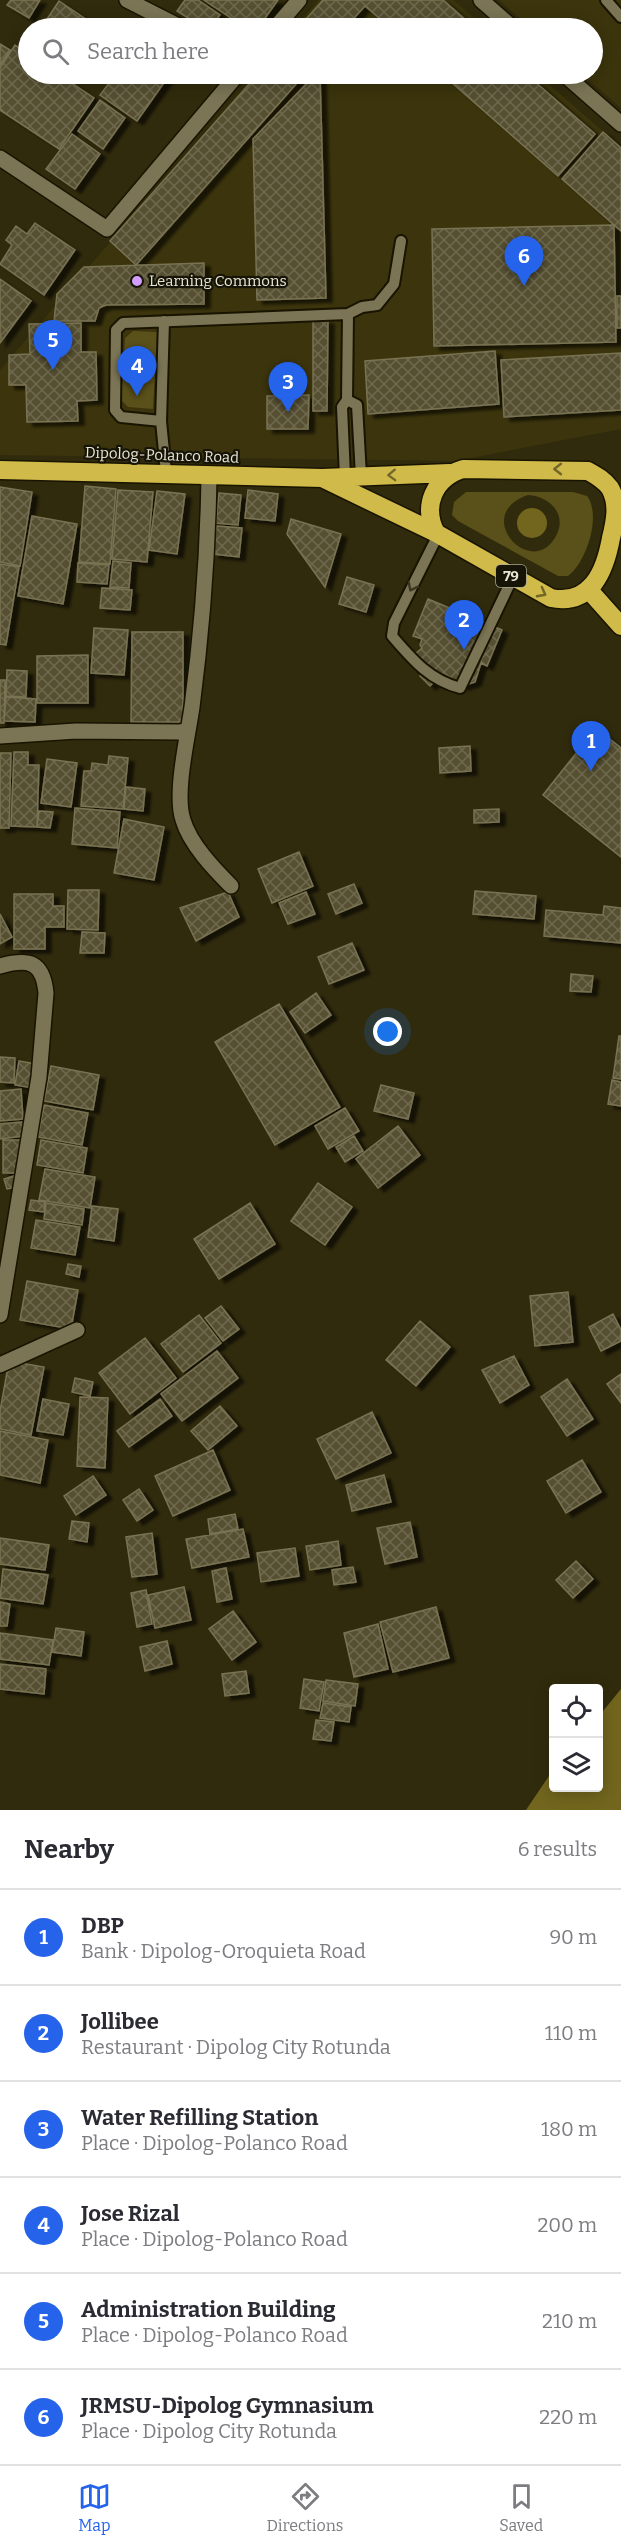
<!DOCTYPE html>
<html lang="en">
<head>
<meta charset="utf-8">
<style>
	body { margin:0; font-family:Bitter,serif; background:#f7f7f7; color:#2b2b33 }
	.controls { position:absolute; right:18px; bottom:18px; display:grid; overflow:hidden; border-radius:6px; box-shadow:0 3px 15px #0003 }
	.controls button { width:54px; height:54px; display:grid; place-items:center; padding:0; border:0; border-bottom:2px solid #e1e1e2; background:#fff; color:#2b2b33; font:30px sans-serif }
	.you { position:absolute; left:388px; top:1032px; width:21px; height:21px; margin:-15px; border:4px solid #fff; border-radius:50%; background:#1a73e8; box-shadow:0 0 0 9px #1a73e833 }
	.badge { display:grid; place-items:center; width:39px; height:39px; border-radius:50%; background:#2563eb; color:#fff; font-size:20px; font-weight:700 }
	.pin { position:absolute; translate:-50% -50px; filter:drop-shadow(0 2px 3px #0008) }
	.pin::after { content:''; position:absolute; top:32px; width:21px; height:18px; background:inherit; clip-path:polygon(0 0,100% 0,50% 100%) }
	.list { margin:0; padding:0; list-style:none }
	h2 { display:flex; justify-content:space-between; align-items:center; height:78px; margin:0; padding:0 24px; font-size:26px }
	h2 small { font-size:20px; font-weight:400; color:#7c7c81 }
	.list li { display:grid; grid-template-columns:39px 1fr auto; gap:18px; align-items:center; box-sizing:border-box; height:96px; padding:0 24px; border-top:2px solid #e1e1e2 }
	.list b { display:block; font-size:22px; white-space:nowrap }
	.list p { margin:0; font-size:20px; white-space:nowrap; color:#7c7c81 }
	.list em { font-size:20px; font-style:normal; color:#7c7c81 }
	.icon { flex:none; width:33px; height:33px; fill:none; stroke:currentColor; stroke-width:2; stroke-linecap:round; stroke-linejoin:round }
	.map { position:relative; flex:none; width:621px; height:1810px; overflow:hidden }
	.search { position:absolute; background:#fff; box-shadow:0 3px 15px #0003; left:18px; right:18px; top:18px; height:66px; display:flex; align-items:center; gap:15px; box-sizing:border-box; padding:0 21px; border-radius:33px; color:#7c7c81; font-size:22px }
	.sheet { height:654px; background:#fff }
	nav { display:flex; justify-content:space-around; align-items:center; box-sizing:border-box; height:84px; border-top:2px solid #e1e1e2; background:#fff; font-size:16px; color:#7c7c81 }
	nav a { display:grid; justify-items:center; gap:3px }
	nav .on { color:#2563eb }
	.map>svg:first-child { display:block }
</style>
</head>
<body>
<div class="map">
<svg width="621" height="1810" viewBox="0 0 621 1810">
	<defs>
		<pattern id="building-cross-hatch" width="8" height="8" patternUnits="userSpaceOnUse" patternTransform="scale(1.5)"><rect width="8" height="8" fill="#565032"/><path d="M0 0l8 8M0 8l8-8" fill="none" stroke="#6e694f"/></pattern>
		<filter id="shadow"><feDropShadow dx="6" dy="4" stdDeviation="1.5" flood-color="#0009"/></filter>
	</defs>
	<rect width="100%" height="100%" fill="#312b0d"/>
	<path fill="#3b340c" d="M319,0H453L486,28H294Z
		M499,0H621V108L582,74H592V28H531Z
		M255,74H537L621,147V429L455,461L0,455V370Z"/>
	<path fill="#5a5019" fill-rule="evenodd" d="M133,331L157,332L153,409L128,407L121,400L125,338Z
		M466,492H573L587,496C602,515 586,563 568,576H558L458,521L452,515L454,502ZM528,495C549,496 568,514 556,536C532,581 470,515 528,495Z"/>
	<path fill="#72651e" d="M517 523a15 15 0 1 1 30 0a15 15 0 1 1-30 0Z
		M621,1689V1810H526L553,1770L554,1788H598L599,1716Z"/>
	<path fill="url(#building-cross-hatch)" stroke="#797353" stroke-width="1.5" filter="url(#shadow)" d="M11,0H40L29,18L7,5Z
		M185,0H198L220,15L210,28H204L177,11Z
		M204,0H278L258,28H246Z
		M323,0H443L475,28H391L365,6L345,28H298Z
		M59,1L87,20L81,28H41Z
		M0,44L10,50L0,65Z
		M15,45L28,54V74H58L94,98L59,149L0,110V68Z
		M116,74H162L168,77L137,121L100,95Z
		M258,74H305L136,265L110,241Z
		M316,74H320L326,298L257,300L253,139Z
		M442,74H526L595,134L558,176Z
		M100,100L125,118L103,149L78,131Z
		M603,132L621,148V231L562,179Z
		M72,134L100,154L75,189L46,169Z
		M35,223L75,250L44,295L0,264L12,245L6,240L16,226L27,234Z
		M614,225L616,342L434,346L432,229Z
		M204,263V304L106,305L99,308L95,321H54L57,294L84,267Z
		M0,279L31,301L0,343Z
		M617,296H621V328H617Z
		M313,320H328L327,411H313Z
		M81,323V352H96L97,400L77,401L78,421L27,422L26,385H9V355L30,354L29,324Z
		M495,351L499,404L368,414L365,361Z
		M621,353V410L504,417L501,360Z
		M309,395L308,429H267V396Z
		M85,486L116,489L110,564L79,562Z
		M0,487L32,492L20,566L0,562Z
		M118,490L153,492L147,562L112,559Z
		M248,490L278,494L275,521L245,518Z
		M157,491L185,494L177,554L149,550Z
		M219,493L241,495L238,525L216,523Z
		M32,516L77,524L63,604L18,596Z
		M291,519L341,534L325,587L287,534Z
		M216,526L242,528L239,557L213,554Z
		M113,561L131,563L129,588L110,587Z
		M78,563L109,565L107,584L77,582Z
		M0,564L19,567L6,645L0,644Z
		M347,577L374,585L366,612L339,604Z
		M102,588L132,590L130,610L100,608Z
		M428,599L502,630L487,666L481,663L475,682L463,686L451,682L442,674L430,686L420,676L428,667L415,654L422,648L420,645L422,639L413,636Z
		M94,628L128,630L124,675L91,673Z
		M132,632H183V722H131Z
		M88,655V703H37V656Z
		M7,670L27,671L26,697L6,696Z
		M0,680H5L4,723H0Z
		M6,697L36,699L35,722L4,721Z
		M596,728L621,748V857L543,795Z
		M470,746L471,771L440,773L439,748Z
		M14,752H28V765H39L37,827L11,826Z
		M0,753H11L9,828H0Z
		M109,756L128,758L123,809L81,806L84,771H91L92,763L108,765Z
		M47,759L77,763L71,807L41,803Z
		M126,787L145,789L143,811L124,809Z
		M75,808L120,812L117,848L72,844Z
		M499,809V822L474,823V810Z
		M39,811L53,812L50,828L37,827Z
		M124,819L164,827L154,880L114,873Z
		M299,852L313,886L272,903L258,869Z
		M354,884L362,903L336,914L328,894Z
		M68,890H99L98,930L67,929Z
		M475,891L536,896L534,919L473,914Z
		M228,892L239,917L196,941L180,908Z
		M306,892L315,914L288,924L279,903Z
		M14,894H53V906H64V927H45V949H14Z
		M604,906L621,908V943L544,936L546,910L603,915Z
		M0,914L12,937L0,944Z
		M82,932L105,933L104,953H80Z
		M352,943L364,970L329,984L318,957Z
		M571,974L593,976L591,992L570,991Z
		M316,993L331,1015L305,1033L290,1012Z
		M279,1004L340,1107L275,1145L215,1042Z
		M619,1036H621V1079L613,1078Z
		M0,1057L15,1058L14,1083L0,1082Z
		M19,1061L37,1064L33,1088L15,1085Z
		M51,1066L99,1075L93,1110L44,1101Z
		M612,1080L621,1082V1106L608,1104Z
		M381,1085L414,1093L408,1119L374,1111Z
		M21,1089L23,1119L0,1121V1091Z
		M44,1105L88,1113L82,1145L38,1137Z
		M345,1108L359,1131L328,1149L315,1126Z
		M22,1122L24,1136L0,1139V1124Z
		M398,1126L420,1155L378,1188L356,1159Z
		M354,1136L363,1151L345,1162L336,1147Z
		M3,1140H23V1173H3Z
		M41,1140L87,1148L83,1173L37,1165Z
		M45,1169L95,1177L90,1208L39,1200Z
		M14,1176L17,1187L7,1189L4,1179Z
		M318,1183L352,1207L325,1245L291,1221Z
		M31,1200L45,1202L44,1212L29,1210Z
		M46,1203L84,1209L82,1225L44,1219Z
		M250,1203L275,1244L219,1279L194,1239Z
		M92,1206L118,1209L114,1241L88,1237Z
		M36,1220L80,1227L75,1255L31,1248Z
		M68,1264L81,1266L79,1277L66,1274Z
		M27,1281L78,1290L71,1329L20,1320Z
		M568,1292L573,1342L535,1346L530,1296Z
		M221,1306L239,1329L223,1341L205,1318Z
		M613,1314L621,1330V1341L601,1351L589,1327Z
		M199,1315L221,1343L183,1372L161,1344Z
		M420,1321L450,1347L416,1386L386,1360Z
		M145,1338L176,1378L130,1414L99,1373Z
		M217,1351L238,1378L182,1421L161,1394Z
		M514,1356L529,1385L500,1403L482,1370Z
		M9,1361L44,1367L31,1435L0,1429V1411Z
		M621,1374V1403L607,1384Z
		M75,1378L93,1382L90,1396L72,1392Z
		M567,1379L593,1419L567,1436L541,1397Z
		M80,1397L108,1398L105,1468L77,1466Z
		M43,1399L69,1404L63,1435L37,1431Z
		M160,1399L172,1416L129,1447L117,1431Z
		M220,1406L237,1426L208,1450L191,1431Z
		M372,1412L391,1453L336,1479L317,1439Z
		M0,1431L48,1440L40,1483L0,1475Z
		M213,1450L230,1490L173,1516L155,1476Z
		M582,1460L601,1492L566,1513L547,1481Z
		M384,1475L391,1502L352,1511L346,1485Z
		M93,1476L106,1495L76,1515L64,1496Z
		M139,1489L153,1510L137,1521L123,1500Z
		M235,1514L238,1529L210,1534L208,1519Z
		M72,1521L89,1523L87,1542L69,1539Z
		M410,1522L417,1557L385,1564L377,1528Z
		M243,1529L249,1557L192,1568L186,1539Z
		M152,1533L157,1574L132,1577L126,1537Z
		M0,1538L49,1545L45,1570L0,1564Z
		M338,1541L341,1565L310,1570L306,1546Z
		M295,1548L299,1576L261,1582L257,1553Z
		M576,1561L593,1579L573,1598L556,1580Z
		M353,1567L356,1582L334,1585L332,1570Z
		M226,1568L232,1599L217,1602L212,1571Z
		M3,1569L48,1575L43,1604L0,1598Z
		M184,1587L191,1620L155,1628L148,1595Z
		M146,1590L152,1624L137,1627L131,1593Z
		M0,1602L10,1604L7,1626H0Z
		M436,1607L449,1658L393,1672L380,1622Z
		M233,1611L256,1642L232,1660L209,1629Z
		M378,1624L388,1669L354,1677L344,1633Z
		M56,1628L84,1632L81,1656L52,1652Z
		M0,1633L53,1640L49,1665L0,1659Z
		M167,1641L172,1664L145,1671L140,1647Z
		M0,1664L46,1669L44,1694L0,1689Z
		M246,1671L249,1693L225,1696L222,1674Z
		M304,1679L324,1682L319,1711L300,1708Z
		M326,1680L358,1684L355,1706L323,1701Z
		M323,1703L351,1707L349,1722L320,1718Z
		M316,1720L334,1722L331,1741L313,1739Z"/>
	<g fill="none" stroke-linecap="round" stroke-linejoin="round">
		<defs>
			<path id="lane" d="M606,0L621,17
				M164,321L161,421L166,472
				M347,400L357,405L361,476
				M161,421L121,417L115,410L116,330L123,323L348,314
				M345,477L342,407L347,400L348,314L362,307L377,305L394,284L401,241
				M438,535L394,623L392,636C412,659 429,680 460,688L513,577"/>
			<path id="street" d="M127,0L182,28
				M481,0L513,28
				M275,28L299,0
				M564,74L621,124
				M0,158L107,229L238,74
				M209,474C208,551 202,630 192,707C188,736 174,793 183,820C190,844 214,869 231,886
				M0,736L76,731L180,732L188,730
				M0,966C28,958 43,961 46,993L39,1077L0,1315
				M0,1365L77,1330"/>
			<path id="highway" d="M0,470L322,478L450,473
				M322,478L436,533L551,598C591,606 605,571 611,538C615,522 619,504 610,488C604,480 597,476 588,471L463,469C434,478 422,506 436,533
				M588,589L621,626"/>
		</defs>
		<use href="#lane" stroke="#191400" stroke-width="14"/>
		<use href="#street" stroke="#191400" stroke-width="18"/>
		<use href="#highway" stroke="#191400" stroke-width="21"/>
		<use href="#lane" stroke="#7b7555" stroke-width="10"/>
		<use href="#street" stroke="#7b7555" stroke-width="15"/>
		<use href="#highway" stroke="#cfba4a" stroke-width="18"/>
	</g>
	<defs><path id="oneway-chevron" d="M-2-3.5L2.5 0L-2 3.5" fill="none" stroke-width="1.6" stroke-linecap="round" stroke-linejoin="round" transform="scale(1.5)"/></defs>
	<g stroke="#726728">
		<use href="#oneway-chevron" transform="translate(558 469) rotate(180)"/>
		<use href="#oneway-chevron" transform="translate(392 475) rotate(178)"/>
		<use href="#oneway-chevron" transform="translate(542 593) rotate(28)"/>
	</g>
	<use stroke="#393622" href="#oneway-chevron" transform="translate(412 587) rotate(117)"/>
	<circle fill="#d29dfd" stroke="#161407" stroke-width="2" cx="137" cy="281" r="6"/>
	<g text-anchor="middle" stroke-width="4.5" stroke-linejoin="round" paint-order="stroke">
		<rect fill="#161407" stroke="#aaa696" stroke-width="1.5" x="496" y="565" width="30" height="22" rx="4.5"/>
		<g font-size="14" font-weight="bold" fill="#e9e5d4">
			<text x="511" y="581">79</text>
		</g>
		<g font-size="15" fill="#e9e5d4" stroke="#161407" text-anchor="start">
			<text x="149" y="286">Learning Commons</text>
		</g>
		<g font-size="15" fill="#e9e5d4" stroke="#161407">
			<text transform="translate(162 455) rotate(2)" y="5">Dipolog-Polanco Road</text>
		</g>
	</g>
</svg>
<div class="controls">
<button><svg class="icon" aria-label="locate" viewBox="0 0 24 24"><circle cx="12" cy="12" r="6"/><path d="M12 2v4M12 18v4M2 12h4M18 12h4"/></svg></button>
<button><svg class="icon" aria-label="layers" viewBox="0 0 24 24"><path d="M12 4l9 5-9 5-9-5zM3 14l9 5 9-5"/></svg></button>
</div>
<div class="you"></div>
<div class="pin badge" style="left:591px;top:771px">1</div>
<div class="pin badge" style="left:464px;top:650px">2</div>
<div class="pin badge" style="left:288px;top:412px">3</div>
<div class="pin badge" style="left:137px;top:396px">4</div>
<div class="pin badge" style="left:53px;top:370px">5</div>
<div class="pin badge" style="left:524px;top:286px">6</div>
<div class="search"><svg class="icon" aria-label="search" viewBox="0 0 24 24"><circle cx="10" cy="10" r="6"/><path d="M15 15l6 6"/></svg>Search here</div>
</div>
<section class="sheet">
<h2>Nearby<small>6 results</small></h2>
<ul class="list">
<li><span class="badge">1</span><div><b>DBP</b><p>Bank · Dipolog-Oroquieta Road</p></div><em>90 m</em></li>
<li><span class="badge">2</span><div><b>Jollibee</b><p>Restaurant · Dipolog City Rotunda</p></div><em>110 m</em></li>
<li><span class="badge">3</span><div><b>Water Refilling Station</b><p>Place · Dipolog-Polanco Road</p></div><em>180 m</em></li>
<li><span class="badge">4</span><div><b>Jose Rizal</b><p>Place · Dipolog-Polanco Road</p></div><em>200 m</em></li>
<li><span class="badge">5</span><div><b>Administration Building</b><p>Place · Dipolog-Polanco Road</p></div><em>210 m</em></li>
<li><span class="badge">6</span><div><b>JRMSU-Dipolog Gymnasium</b><p>Place · Dipolog City Rotunda</p></div><em>220 m</em></li>
</ul>
</section>
<nav>
<a class="on"><svg class="icon" aria-label="map" viewBox="0 0 24 24"><path d="M3 6l6-2 6 2 6-2v14l-6 2-6-2-6 2zM9 4v14M15 6v14"/></svg>Map</a>
<a><svg class="icon" aria-label="directions" viewBox="0 0 24 24"><path d="M12 3l9 9-9 9-9-9zM9 14v-3h6M13 9l2 2-2 2"/></svg>Directions</a>
<a><svg class="icon" aria-label="saved" viewBox="0 0 24 24"><path d="M7 4h10v16l-5-4-5 4z"/></svg>Saved</a>
</nav>
</body>
</html>
